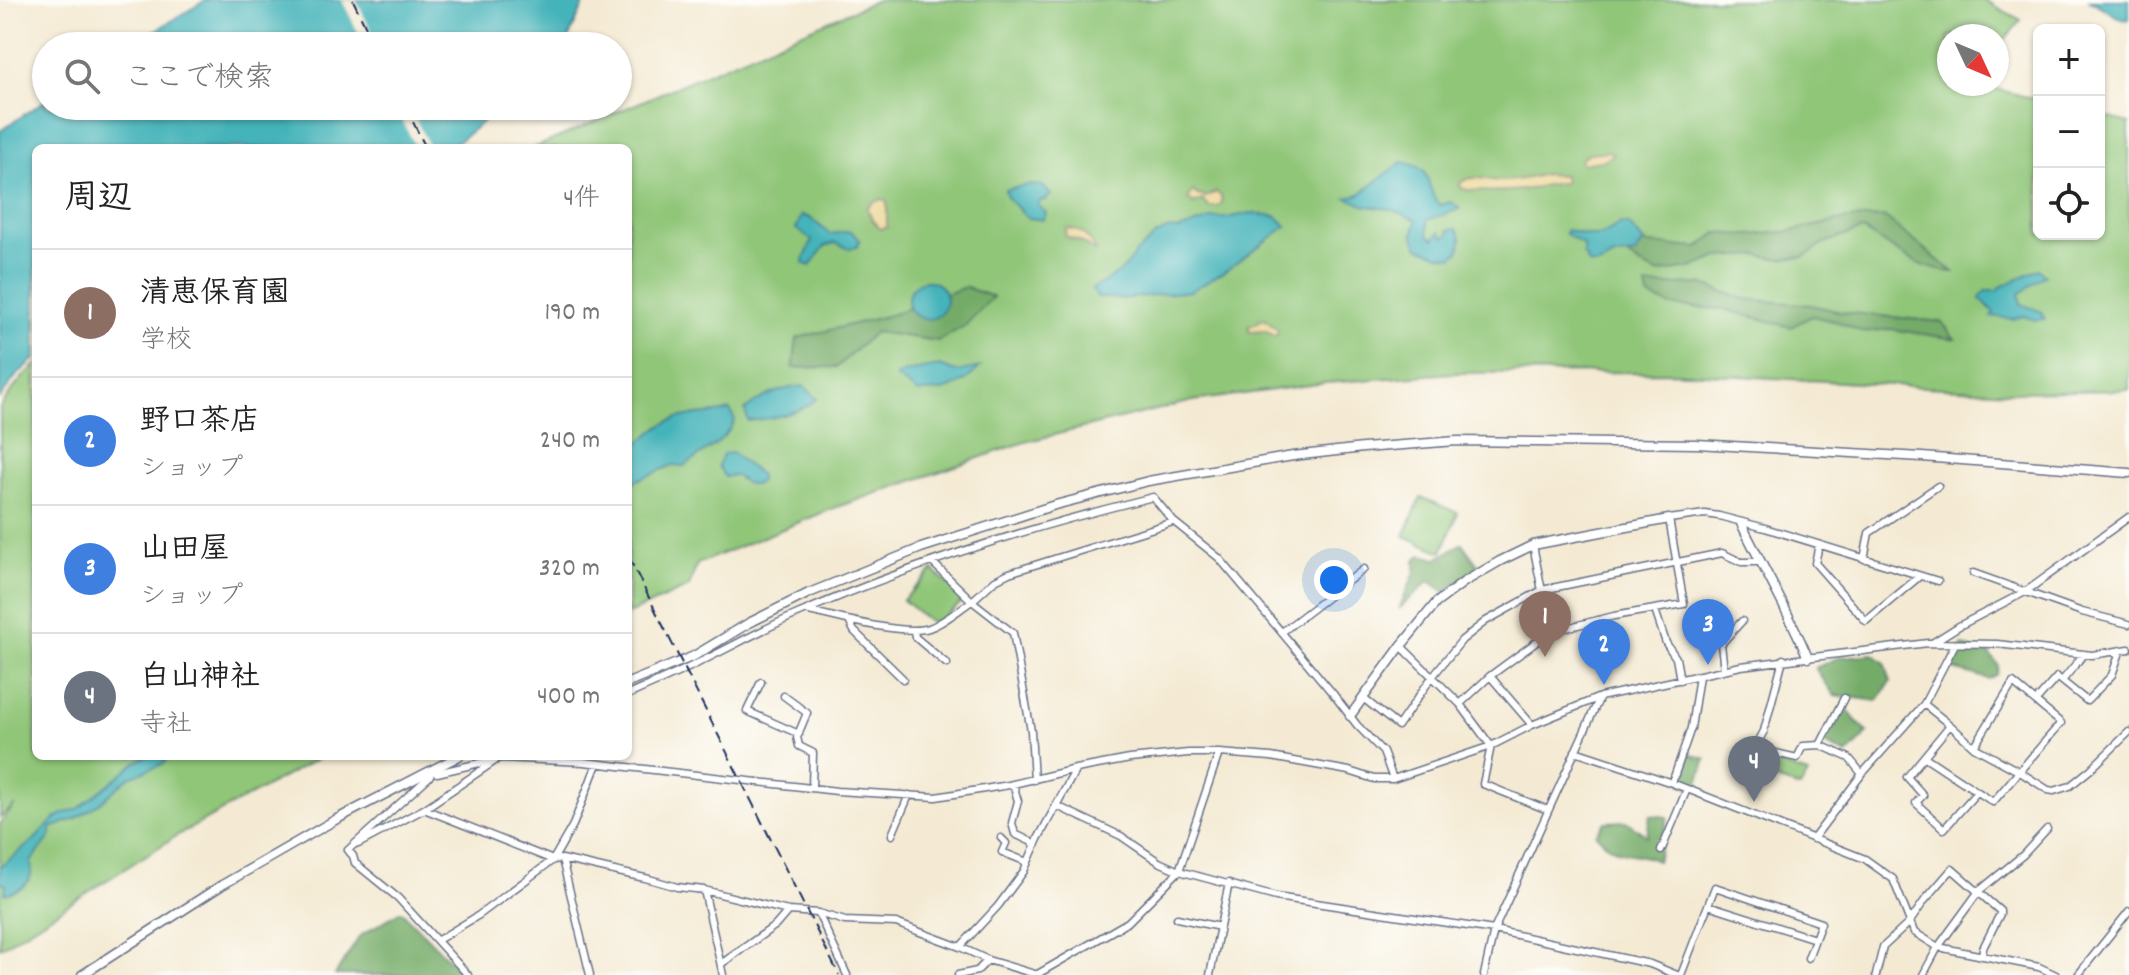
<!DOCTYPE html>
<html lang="ja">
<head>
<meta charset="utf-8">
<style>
	body { margin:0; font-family:Dekko,"Klee One",sans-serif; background:#f6f6f6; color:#222 }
	.controls { position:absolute; right:24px; top:24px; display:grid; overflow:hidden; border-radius:12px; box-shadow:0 2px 6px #0004 }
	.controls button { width:72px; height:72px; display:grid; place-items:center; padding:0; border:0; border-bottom:2px solid #e0e0e0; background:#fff; color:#222; font:40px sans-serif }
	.compass { position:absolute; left:1937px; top:24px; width:72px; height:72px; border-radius:50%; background:#fff; box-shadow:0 2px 6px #0004; rotate:134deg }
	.you { position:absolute; left:1334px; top:580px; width:28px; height:28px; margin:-20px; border:6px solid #fff; border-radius:50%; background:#1a73e8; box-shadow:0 0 0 12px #1a73e833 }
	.badge { display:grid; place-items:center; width:52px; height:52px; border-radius:50%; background:#2563eb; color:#fff; font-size:26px; font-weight:700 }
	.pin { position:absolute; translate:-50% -66px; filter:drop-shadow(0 2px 4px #0008) }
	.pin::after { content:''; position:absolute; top:42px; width:28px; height:24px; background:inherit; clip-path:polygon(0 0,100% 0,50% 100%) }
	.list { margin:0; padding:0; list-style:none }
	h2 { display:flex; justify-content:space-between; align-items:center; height:104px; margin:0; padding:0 32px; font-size:34px }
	h2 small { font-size:26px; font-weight:400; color:#767676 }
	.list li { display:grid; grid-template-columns:52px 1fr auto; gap:24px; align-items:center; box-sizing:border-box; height:128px; padding:0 32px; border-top:2px solid #e0e0e0 }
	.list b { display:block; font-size:30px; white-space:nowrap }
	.list p { margin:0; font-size:26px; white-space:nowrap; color:#767676 }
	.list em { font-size:26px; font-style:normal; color:#767676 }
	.icon { flex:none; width:44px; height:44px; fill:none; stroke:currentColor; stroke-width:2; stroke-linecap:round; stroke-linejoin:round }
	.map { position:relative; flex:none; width:2129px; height:975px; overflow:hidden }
	.search { position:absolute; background:#fff; box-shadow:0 2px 6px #0004; left:32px; top:32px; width:600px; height:88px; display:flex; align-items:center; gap:20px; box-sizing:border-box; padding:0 28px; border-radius:44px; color:#767676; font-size:30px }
	.panel { position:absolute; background:#fff; box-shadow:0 2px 6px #0004; left:32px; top:144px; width:600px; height:616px; border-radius:12px }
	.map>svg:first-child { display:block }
</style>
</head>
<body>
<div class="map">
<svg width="2129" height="975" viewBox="0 0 2129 975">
	<rect width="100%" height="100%" fill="#fdfcf7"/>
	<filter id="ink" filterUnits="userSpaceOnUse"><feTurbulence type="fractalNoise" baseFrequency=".0125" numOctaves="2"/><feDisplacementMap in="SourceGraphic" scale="16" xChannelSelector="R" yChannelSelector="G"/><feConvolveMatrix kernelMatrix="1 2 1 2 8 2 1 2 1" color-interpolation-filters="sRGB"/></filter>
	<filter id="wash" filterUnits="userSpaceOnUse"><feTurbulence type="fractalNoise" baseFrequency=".006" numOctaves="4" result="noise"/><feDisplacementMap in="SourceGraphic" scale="32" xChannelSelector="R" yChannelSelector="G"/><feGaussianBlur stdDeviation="1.8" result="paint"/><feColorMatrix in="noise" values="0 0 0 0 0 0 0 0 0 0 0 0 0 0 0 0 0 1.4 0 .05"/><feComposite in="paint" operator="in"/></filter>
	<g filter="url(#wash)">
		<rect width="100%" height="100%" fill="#f4ead3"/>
		<path fill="#90c678" stroke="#567a6b" stroke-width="2" d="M877,0H1984L2021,20L1997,49V36H1949V84H1977L2039,100V234H2099V115L2129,123V390L2010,392L1670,372L1453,373L1325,383L1193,401L1025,442L834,508L697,564L689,587L628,614V148H534Z
			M36,365V756H322L178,835L0,948V824L15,805L0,818V407L21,379Z
			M1421,497L1458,513L1442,552L1404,536Z
			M933,570L965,600L945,616L931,623L903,600Z
			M1760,757L1808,774L1800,788L1755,773Z"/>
		<path fill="#74ab68" stroke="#486d63" stroke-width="2" d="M1884,217L1953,272C1919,271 1891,246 1862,230L1827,242L1804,257L1780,259L1758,255L1719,257L1691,268L1657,273L1639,265L1628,255L1638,243L1698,248L1717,233L1750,235L1791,231L1847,219Z
			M1701,284L1744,299L1811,305L1841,312L1942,322L1955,339L1891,329L1863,332L1838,322L1812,316L1791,327L1723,309L1672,306L1648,296L1646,286Z
			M965,287L993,297L966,325L938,341L875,332L837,367L793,368L797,338L890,315Z
			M1462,543L1480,568L1445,592L1429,581L1399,609L1415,572V560L1421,555L1437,559Z
			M1963,646L1973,650L1987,651L1998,665L1997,674L1989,679L1953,669C1952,659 1955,652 1963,646Z
			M1873,654L1885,663L1891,682L1877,701L1834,695L1815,668L1840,657Z
			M1843,706L1868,733L1847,755L1823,743Z
			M1690,754L1706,759L1696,789L1681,784Z
			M1650,815L1668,817L1657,861C1630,849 1620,861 1596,834L1605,822L1626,821L1647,836Z
			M401,911L464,975H335L360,936Z"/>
		<path fill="#eeda9e" stroke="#84847e" stroke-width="2" d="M1609,151L1613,155L1601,161L1582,164L1580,159L1589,153Z
			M1545,174L1564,175L1565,183C1547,183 1538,188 1521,190C1505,192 1478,192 1463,189L1459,184C1473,172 1489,182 1504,181C1518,180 1531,178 1545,174Z
			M1193,191L1198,195L1206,197L1216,192L1221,196L1222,203L1218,207H1209L1202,200L1194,204L1188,199Z
			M882,199L887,201V227L880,229L872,220L867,208L873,202Z
			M1066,228C1082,229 1090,238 1096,252L1080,242L1065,236Z
			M1264,319L1278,330L1277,335L1273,336L1267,331L1249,332V326C1256,325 1258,320 1264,319Z"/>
		<path fill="#44b4ba" stroke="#30728c" stroke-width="2" d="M206,0H590L584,4L565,46H130Z
			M2090,0H2129V20L2121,19Z
			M46,100V106H502L460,140L443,148H36V358L17,375L0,398V131Z
			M1402,162C1436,168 1423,184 1439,205L1451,202L1460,209L1427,220L1428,235L1434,239L1440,232L1444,237L1449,234L1448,230L1457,229L1461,237L1460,250L1453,257L1439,255L1419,247L1413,235L1417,220L1390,209L1366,206L1347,198L1360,194Z
			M1028,185L1043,186L1051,195L1046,200L1040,201L1038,205L1046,213L1043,220L1027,218L1007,197L1005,190Z
			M1251,213L1276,216L1287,226L1225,271L1191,291L1120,299L1097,297L1092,289L1122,271L1135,254L1156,235L1169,229L1179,230L1213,218H1226Z
			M802,215L810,218L830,234L851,231L860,240L857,247L850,249L835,243L825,246L810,266L803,263L812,240L796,229Z
			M1619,224L1629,225L1644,242L1635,254L1615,257L1599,265H1590L1583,254V245L1565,233L1567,230C1590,237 1600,241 1619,224Z
			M2039,269L2045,275L2019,294L2021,304L2040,311L2045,319L2035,320L2023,316L2013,319L1991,316L1994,312L1980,299L1985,291H1998L2002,286Z
			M908 300a19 19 0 1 1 38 0a19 19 0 1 1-38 0Z
			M940,366L956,372L980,367C971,377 959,386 946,390C938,392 928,391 918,393L896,377L905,372Z
			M804,386L817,399C796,415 774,418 748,421L745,410C762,396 782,388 804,386Z
			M730,410L735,420L730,430L716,444L684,466L673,465L628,484V450C645,440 658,424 678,418C694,413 711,416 730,410Z
			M732,453L760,475V481L755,485L745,483L734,475L725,477L718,466L723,454Z
			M147,756L169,757L163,764L129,777L101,802L75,819L51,828V836L31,862C35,882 22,890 4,894L6,885L0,881V867C12,857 25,848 36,838C51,823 55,814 78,809L136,762Z"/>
		<path fill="#f4ead3" d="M342,0H356L379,46H365Z
			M395,106H409L430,148H416Z"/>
	</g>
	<g filter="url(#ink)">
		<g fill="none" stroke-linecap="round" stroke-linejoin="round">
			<defs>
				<path id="minor" d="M1533,545L1550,632
					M1819,545L1815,563L1866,621L1920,576
					M1864,559L1869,533L1938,486
					M1973,573L2082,612L2129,624
					M1655,610L1666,643L1676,658L1680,680
					M809,611C834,617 906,636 929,628C944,623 958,610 972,601L932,562
					M849,621L854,631L903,679
					M1709,621L1729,634
					M914,630L915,637L947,664
					M1282,632L1364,569
					M1932,643L1959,626L2025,592L2129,517
					M1401,646L1460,704L1491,746L1483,784L1548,810
					M2084,654L2062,681L2087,701L2112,675L2120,652
					M1783,659L1764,731L1755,748L1797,758L1803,746L1820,745L1844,698
					M1724,670L1721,644L1742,621
					M1490,676L1532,725
					M761,682L747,711L799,734
					M628,695C652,684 677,674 700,662C731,647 761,630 793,616C909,565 1030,527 1153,497L1173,521L1219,558L1236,578L1334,695L1357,725L1383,752L1393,779
					M784,696L807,713L797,737L799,746L813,753L812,787
					M1363,698L1398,726L1432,677L1462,640L1486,621L1542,590L1722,553L1741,562H1761
					M2036,701L2057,677L2062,681
					M1460,704L1490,676L1550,632L1614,616L1684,604L1669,519L1705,514L1719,516L1765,528L1938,581
					M1924,704L1950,725L1974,747L2020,772L2048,790L2054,791L2070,786L2091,769L2129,732
					M1950,725L1907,777L1923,795L1916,803L1944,829L1977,792
					M1820,745L1849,758L1862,774
					M1575,751L1672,783L1865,859L1893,879L1914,932L1938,947L2039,967L2056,975
					M1925,757L1993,802L2061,723L2013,683L1974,747
					M1034,780L1031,731L1013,633L972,601L995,580L1009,573L1173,522
					M1672,783L1691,728L1699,676
					M1013,784L1018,801L1012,823L1015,834L1036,844
					M1057,806L1121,836L1159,862L1179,871L1276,897L1494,930L1650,964L1677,975
					M424,809L553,860L562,859L649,879L677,887L704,890L788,911L818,913L845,921L896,923L960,947L988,960L1038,975
					M892,835L909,795
					M1001,838L1006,843L1002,852L1027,862
					M1813,839L1862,774L1924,704L1955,644
					M358,844L424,809L495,761
					M1661,851L1687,789
					M562,859L590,975
					M704,890L723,975
					M1708,905L1815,939
					M818,913L847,975
					M1177,918L1220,927
					M438,940L479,915L553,860L573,825L597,764
					M960,947L998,906L1024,871L1038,839L1076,769
					M721,964L776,925L788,911
					M468,975L398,898L355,863L353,856L348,850L429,777L433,770L437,773L501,758L584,762L837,791L936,797L1009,785L1076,769L1130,759L1188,753H1219L1271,757L1349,771L1374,779H1393L1491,746L1532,725L1600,697L1741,666L1928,643L1997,644L2092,655L2129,649
					M958,975L977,971L988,960
					M1036,975L1128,922L1179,871L1219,753
					M1210,975L1229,883
					M1484,975L1494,930L1600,697
					M1681,975L1715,887L1821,923L1808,958
					M1876,975L1883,947L1909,923L1925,900L1952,869L2000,911V914L1983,948L1982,956
					M1923,975L1938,947L1979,891L2023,855L2047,829
					M2078,975L2129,911"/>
				<path id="tertiary" d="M1741,523C1763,568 1789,612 1808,658
					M628,683L694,656L749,623L809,593L921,548L1055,505L1148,481L1293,456L1363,448L1457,441L1697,444L1922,457L2129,473
					M1350,716L1401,646L1436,603L1464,582L1500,561L1533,545L1669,519
					M82,975L222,885L335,820L459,756"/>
			</defs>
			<use href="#minor" stroke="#677087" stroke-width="9"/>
			<use href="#tertiary" stroke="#677087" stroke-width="11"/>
			<use href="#minor" stroke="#fff" stroke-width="6"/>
			<use href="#tertiary" stroke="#fff" stroke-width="8"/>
			<path stroke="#1b2f5e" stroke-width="2" stroke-dasharray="12 6" stroke-linecap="butt" d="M353,0L375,46
				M405,106L426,148
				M628,556L839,975"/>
		</g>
	</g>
</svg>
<div class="controls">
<button>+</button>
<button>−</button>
<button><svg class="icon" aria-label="locate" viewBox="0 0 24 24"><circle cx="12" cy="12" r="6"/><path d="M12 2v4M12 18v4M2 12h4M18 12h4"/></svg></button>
</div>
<svg class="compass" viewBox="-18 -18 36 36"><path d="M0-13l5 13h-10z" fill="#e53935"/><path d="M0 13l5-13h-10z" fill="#767676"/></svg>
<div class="you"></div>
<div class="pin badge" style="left:1545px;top:657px;background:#8d6e63">1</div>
<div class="pin badge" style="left:1604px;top:685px;background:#3f7fe0">2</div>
<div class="pin badge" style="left:1708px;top:665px;background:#3f7fe0">3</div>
<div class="pin badge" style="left:1754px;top:802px;background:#6b7280">4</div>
<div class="search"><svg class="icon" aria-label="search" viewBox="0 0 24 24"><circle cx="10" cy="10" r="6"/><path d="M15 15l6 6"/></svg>ここで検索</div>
<section class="panel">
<h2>周辺<small>4件</small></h2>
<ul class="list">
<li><span class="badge" style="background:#8d6e63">1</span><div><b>清恵保育園</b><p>学校</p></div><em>190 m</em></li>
<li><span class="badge" style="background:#3f7fe0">2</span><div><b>野口茶店</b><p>ショップ</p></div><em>240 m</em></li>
<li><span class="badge" style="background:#3f7fe0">3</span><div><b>山田屋</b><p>ショップ</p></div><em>320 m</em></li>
<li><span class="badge" style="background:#6b7280">4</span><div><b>白山神社</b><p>寺社</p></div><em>400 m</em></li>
</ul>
</section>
</div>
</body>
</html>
